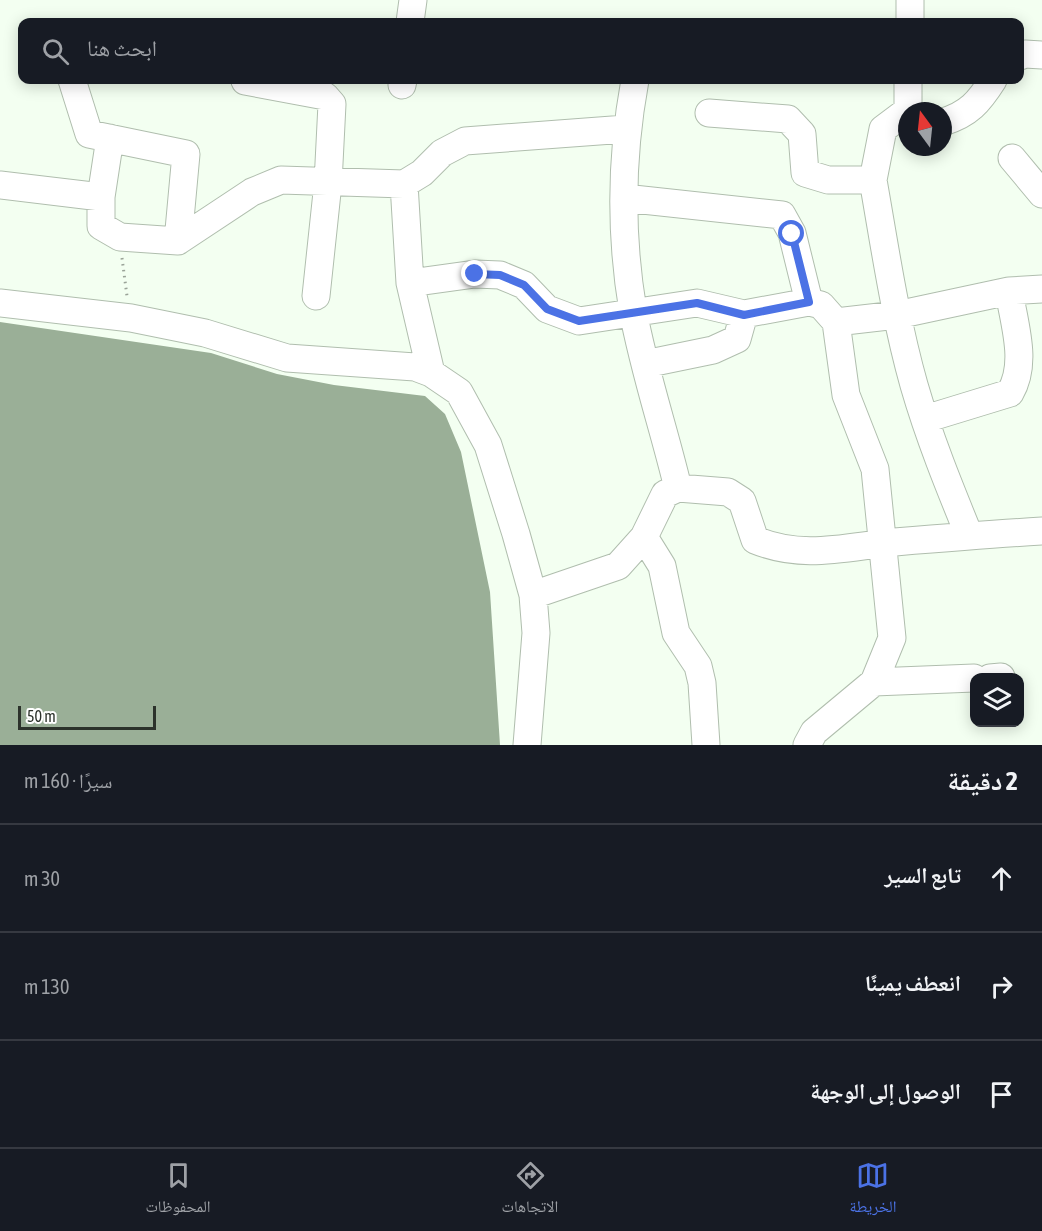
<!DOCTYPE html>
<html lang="ar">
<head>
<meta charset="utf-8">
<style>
	body { margin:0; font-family:"Asap Condensed","Noto Naskh Arabic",sans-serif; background:#20242c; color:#f1f3f6; direction:rtl }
	.controls { position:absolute; right:18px; bottom:18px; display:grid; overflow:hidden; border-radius:12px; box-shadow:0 3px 15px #0003 }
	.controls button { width:54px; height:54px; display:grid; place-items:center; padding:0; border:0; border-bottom:2px solid #363941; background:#171b24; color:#f1f3f6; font:30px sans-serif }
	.compass { position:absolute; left:898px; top:102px; width:54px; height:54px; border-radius:50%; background:#171b24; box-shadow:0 3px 15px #0003; rotate:345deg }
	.scale { position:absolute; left:18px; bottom:15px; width:138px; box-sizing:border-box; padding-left:6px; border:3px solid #2c322b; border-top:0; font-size:16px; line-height:21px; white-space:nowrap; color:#2c322b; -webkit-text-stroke:4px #fff; paint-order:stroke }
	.stop { position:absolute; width:18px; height:18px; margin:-14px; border:4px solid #4b72e5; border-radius:50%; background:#fff }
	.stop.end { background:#4b72e5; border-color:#fff; box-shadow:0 2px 6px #0008 }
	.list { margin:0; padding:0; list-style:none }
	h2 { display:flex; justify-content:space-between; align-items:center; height:78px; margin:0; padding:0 24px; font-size:26px }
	h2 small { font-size:20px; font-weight:400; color:#9ea1a6 }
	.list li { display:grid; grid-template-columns:39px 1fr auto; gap:18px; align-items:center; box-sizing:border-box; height:108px; padding:0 24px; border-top:2px solid #363941 }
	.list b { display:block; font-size:22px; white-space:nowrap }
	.list em { font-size:20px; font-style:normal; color:#9ea1a6 }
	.icon { flex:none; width:33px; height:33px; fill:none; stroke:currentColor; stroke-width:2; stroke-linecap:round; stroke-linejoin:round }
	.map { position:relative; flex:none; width:1042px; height:745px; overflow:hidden; direction:ltr }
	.search { position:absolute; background:#171b24; box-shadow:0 3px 15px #0003; left:18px; right:18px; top:18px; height:66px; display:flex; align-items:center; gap:15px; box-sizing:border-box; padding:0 21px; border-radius:12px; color:#9ea1a6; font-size:22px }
	.sheet { height:402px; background:#171b24 }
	nav { display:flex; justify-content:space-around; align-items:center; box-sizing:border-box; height:84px; border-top:2px solid #363941; background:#171b24; font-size:16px; color:#9ea1a6 }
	nav a { display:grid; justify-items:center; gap:3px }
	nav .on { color:#4b72e5 }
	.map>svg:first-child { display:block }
</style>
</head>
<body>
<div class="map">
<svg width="1042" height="745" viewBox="0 0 1042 745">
	<rect width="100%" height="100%" fill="#f3fff1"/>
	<path fill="#9aaf97" d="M0,322L211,353L277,374L334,385L425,396L445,414L461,452L490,592L500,745H0Z"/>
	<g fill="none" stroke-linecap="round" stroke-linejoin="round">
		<defs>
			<path id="minor" d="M410,22L413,0
				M910,22V0
				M1020,56L1025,54L1042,55
				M72,80L89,134L186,154L178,241
				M635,80C621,156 620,234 633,311C644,371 664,429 678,488
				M245,81L325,96L332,104L328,183L316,296
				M402,85L403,80
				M908,111V80
				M709,113L788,119L802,134L805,173L828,180H873L883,129L907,111
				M943,122C969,114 979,102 993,80
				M110,138L101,197V226L120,237L178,241L252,192L281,180L404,184L422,173L442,153L465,141L626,129
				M1012,158L1042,194
				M873,180C885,248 895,318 914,385C929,437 949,486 969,535
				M404,184L410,283L431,373
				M0,185L101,197
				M624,198L782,215L792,233L809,302
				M410,283L475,274L500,275L524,285L547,309L579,321L697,303L744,314L737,339L713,350L645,364
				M0,303L131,318L205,333L287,358L415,367L431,373L459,392L488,445L516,534L533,595L536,633L527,745
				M744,314L809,302L821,305L836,322L897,315L1009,291L1042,289
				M925,419L1010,393C1028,363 1014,324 1009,291
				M644,537L662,566L676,633L698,666L702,683L706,745
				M533,595L618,566L644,537L665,494L678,488L728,492L742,501L755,540C804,560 845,547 895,542C944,538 993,534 1042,531
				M990,678L1001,677
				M874,682L974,678
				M807,745L814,732L874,682L892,638L875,469L846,395L836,322"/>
		</defs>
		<use href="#minor" stroke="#b0beae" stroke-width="29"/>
		<path stroke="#9aa398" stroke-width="3" stroke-dasharray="1.5 4.5" stroke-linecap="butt" d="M122,258L127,296"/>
		<use href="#minor" stroke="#fff" stroke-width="27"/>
	</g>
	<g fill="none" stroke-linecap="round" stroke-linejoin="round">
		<path stroke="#4b72e5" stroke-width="8" d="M475,274L500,275L524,285L547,309L579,321L697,303L744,315L809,302L792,234"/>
	</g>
</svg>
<div class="controls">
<button><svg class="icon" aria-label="layers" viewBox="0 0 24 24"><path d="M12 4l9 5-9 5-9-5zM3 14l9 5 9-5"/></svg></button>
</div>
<svg class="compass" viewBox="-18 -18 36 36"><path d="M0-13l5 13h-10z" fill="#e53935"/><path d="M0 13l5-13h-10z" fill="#9ea1a6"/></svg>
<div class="scale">50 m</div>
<div class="stop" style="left:792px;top:234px"></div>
<div class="stop end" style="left:475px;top:274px"></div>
<div class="search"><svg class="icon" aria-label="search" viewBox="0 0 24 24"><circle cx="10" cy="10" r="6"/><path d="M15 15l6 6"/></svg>ابحث هنا</div>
</div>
<section class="sheet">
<h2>2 دقيقة<small>سيرًا · 160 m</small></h2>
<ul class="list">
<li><svg class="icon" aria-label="ahead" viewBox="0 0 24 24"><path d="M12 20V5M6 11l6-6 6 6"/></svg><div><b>تابع السير</b></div><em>30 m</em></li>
<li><svg class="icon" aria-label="right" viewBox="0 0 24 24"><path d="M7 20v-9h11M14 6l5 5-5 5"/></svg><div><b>انعطف يمينًا</b></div><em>130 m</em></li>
<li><svg class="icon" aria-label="arrive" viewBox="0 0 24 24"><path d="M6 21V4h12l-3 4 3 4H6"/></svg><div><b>الوصول إلى الوجهة</b></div></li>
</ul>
</section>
<nav>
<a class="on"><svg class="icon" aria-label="map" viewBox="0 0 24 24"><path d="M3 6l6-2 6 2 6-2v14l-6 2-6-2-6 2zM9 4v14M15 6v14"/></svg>الخريطة</a>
<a><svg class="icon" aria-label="directions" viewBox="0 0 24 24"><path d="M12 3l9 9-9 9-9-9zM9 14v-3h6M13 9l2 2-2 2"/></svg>الاتجاهات</a>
<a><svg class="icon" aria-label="saved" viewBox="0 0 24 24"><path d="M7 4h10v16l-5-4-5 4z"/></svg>المحفوظات</a>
</nav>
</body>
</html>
